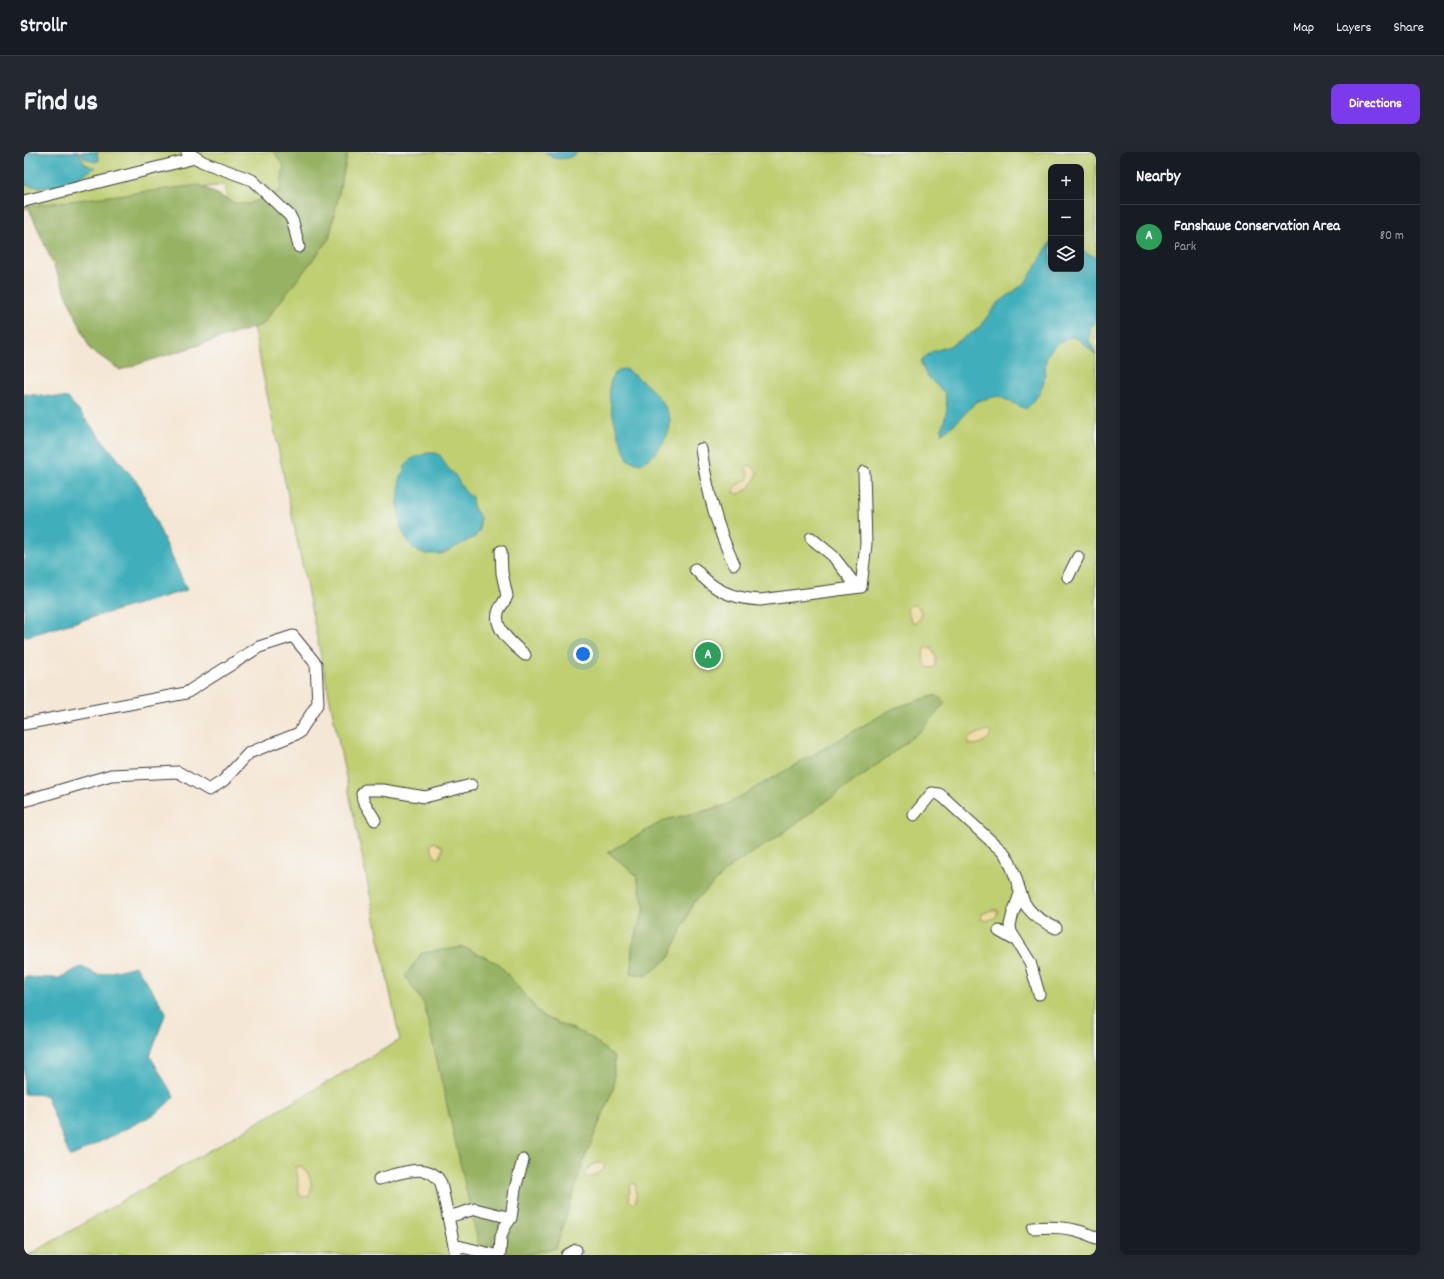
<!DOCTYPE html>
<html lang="en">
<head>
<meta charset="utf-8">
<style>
	body { margin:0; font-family:Dekko,sans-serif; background:#242831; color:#f1f3f6 }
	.controls { position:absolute; right:12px; top:12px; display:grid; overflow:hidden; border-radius:8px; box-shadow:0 4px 16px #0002 }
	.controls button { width:36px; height:36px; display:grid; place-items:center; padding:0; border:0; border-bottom:1px solid #363941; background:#171b24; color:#f1f3f6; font:20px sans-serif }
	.you { position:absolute; left:559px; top:502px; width:14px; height:14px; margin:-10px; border:3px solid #fff; border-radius:50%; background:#1a73e8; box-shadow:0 0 0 6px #1a73e833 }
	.badge { display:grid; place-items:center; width:26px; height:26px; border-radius:50%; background:#7c3aed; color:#fff; font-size:13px; font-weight:700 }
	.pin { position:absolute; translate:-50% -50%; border:2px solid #fff; box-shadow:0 1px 4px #0006 }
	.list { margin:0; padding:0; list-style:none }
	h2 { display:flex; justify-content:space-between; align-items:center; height:52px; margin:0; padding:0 16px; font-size:17px }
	h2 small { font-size:13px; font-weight:400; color:#9ea1a6 }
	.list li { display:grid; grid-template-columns:26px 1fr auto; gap:12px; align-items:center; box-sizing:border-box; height:64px; padding:0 16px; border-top:1px solid #363941 }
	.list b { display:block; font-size:15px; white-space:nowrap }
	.list p { margin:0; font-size:13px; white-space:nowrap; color:#9ea1a6 }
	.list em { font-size:13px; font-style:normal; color:#9ea1a6 }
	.icon { flex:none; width:22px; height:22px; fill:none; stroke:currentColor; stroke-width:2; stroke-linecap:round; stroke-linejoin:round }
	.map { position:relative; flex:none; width:1072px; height:1103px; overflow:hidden; border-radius:8px }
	header { display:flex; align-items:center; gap:24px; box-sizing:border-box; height:56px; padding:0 20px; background:#171b24; border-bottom:1px solid #363941 }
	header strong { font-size:19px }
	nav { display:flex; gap:22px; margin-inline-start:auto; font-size:14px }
	.intro { display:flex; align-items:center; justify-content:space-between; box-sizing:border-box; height:96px; padding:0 24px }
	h1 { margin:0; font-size:28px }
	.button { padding:10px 18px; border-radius:8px; background:#7c3aed; color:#fff; font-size:14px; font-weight:700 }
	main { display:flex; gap:24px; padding:0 24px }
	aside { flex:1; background:#171b24; border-radius:8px; box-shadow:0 4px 16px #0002 }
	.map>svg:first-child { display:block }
</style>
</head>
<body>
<header>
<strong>Strollr</strong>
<nav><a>Map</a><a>Layers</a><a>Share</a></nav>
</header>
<div class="intro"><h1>Find us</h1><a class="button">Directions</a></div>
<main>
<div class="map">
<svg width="1072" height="1103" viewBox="0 0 1072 1103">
	<rect width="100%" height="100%" fill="#f6f6f2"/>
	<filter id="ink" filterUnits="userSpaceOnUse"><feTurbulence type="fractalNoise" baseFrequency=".025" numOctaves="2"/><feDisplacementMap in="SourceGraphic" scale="8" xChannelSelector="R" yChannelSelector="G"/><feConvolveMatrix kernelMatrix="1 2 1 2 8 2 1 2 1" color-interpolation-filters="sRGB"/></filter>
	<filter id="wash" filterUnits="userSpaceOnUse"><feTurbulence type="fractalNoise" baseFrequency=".012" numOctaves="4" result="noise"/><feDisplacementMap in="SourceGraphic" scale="16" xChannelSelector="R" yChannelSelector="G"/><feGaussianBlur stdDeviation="0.9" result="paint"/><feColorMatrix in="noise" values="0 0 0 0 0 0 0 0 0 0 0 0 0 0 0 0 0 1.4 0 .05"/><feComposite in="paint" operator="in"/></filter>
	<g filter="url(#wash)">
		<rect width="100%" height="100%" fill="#f5e7d5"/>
		<path fill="#bfcf72" stroke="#6e7647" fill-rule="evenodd" d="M0,0H1072V1103H5L376,888L200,33L0,57ZM1027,15H1057V117H1027Z"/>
		<path fill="#97b264" stroke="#5a6740" d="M250,0H324L305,87L238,173L96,218L66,197L4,54L175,33L210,51L225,52L256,39L260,14Z
			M912,543L921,551L899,577L862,606L752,686L710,712L669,751L645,806L622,824L607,821L608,794L621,756L612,723L584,700L641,668L700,654L870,556Z
			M439,795L475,812L518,864L565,884L590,905V935L560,1008L532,1096L497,1103H457L400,852L381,824L398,801Z"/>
		<path fill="#eeda9e" stroke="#857b5d" d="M727,313L733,319C733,328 722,341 713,342L710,340C710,330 721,332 725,325L722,316Z
			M888,453H892L897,459V465L892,471L888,470L883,458L884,455Z
			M903,495L907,496L912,505V513L909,516L903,515L900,509L899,499Z
			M964,578L967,581C964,590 952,595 944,592L943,589L948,584Z
			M410,690L419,695L416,706L411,705L406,693Z
			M967,758H974L972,765L963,769L957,767L958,762Z
			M576,1010L581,1012L579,1018L567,1025H561L560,1021L568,1013Z
			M276,1014C286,1019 291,1036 284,1045H277L274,1039V1026L271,1015Z
			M608,1031L612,1032V1049L609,1052L605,1048L606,1035Z"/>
		<path fill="#40afbb" stroke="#2e666c" d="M0,0H54L61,12L71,16C43,32 34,39 0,33Z
			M56,0H73L75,9L70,10L60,6Z
			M521,0H554C545,8 530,10 521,0Z
			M1027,89V117H1057V99L1072,105V168L1066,177L1065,188L1072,203L1056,188L1049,185C1036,189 1025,195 1022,209C1020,215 1022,222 1020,228C1018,240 1011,249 1002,257L974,244L953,249L933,270L917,282L923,257L921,241C912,233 898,222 897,209L907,200L928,193L953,178L973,152L1002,130Z
			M601,217C616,225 644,250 646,267C648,285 630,305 616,312L604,308C597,290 568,220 601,217Z
			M0,242L44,246L116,334L163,438L0,485Z
			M403,301C419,300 416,305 424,316C426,318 429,320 431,323C437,332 438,339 448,345L449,354L456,366V378L451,385L418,402H401L394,399L389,396L380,383L376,372L374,351L376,328L382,312L387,307Z
			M112,814L142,860L126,904L150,945L133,961L46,1005L22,943L0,942V825L35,826L57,815L75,823Z"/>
	</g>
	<g filter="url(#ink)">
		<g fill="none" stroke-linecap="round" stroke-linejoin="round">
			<defs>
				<path id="minor" d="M163,0L179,10L228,28L266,64L269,70L275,95
					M0,49L171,6
					M677,297C683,338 692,375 710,412
					M787,386L809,404L829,430L837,435
					M477,399L478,421L483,444C481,450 475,455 474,461C470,478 490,493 501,503
					M671,417C690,439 707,446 736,448L837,435L842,392L840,320
					M1044,425L1054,405
					M0,572L162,541L235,495L269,484L292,512L294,551L275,581L225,601L199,629L185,638L154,620L87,623L0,649
					M890,663L908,641L915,642L919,645L981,702C1003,737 986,755 1032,776
					M351,668L339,648L338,642L341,638H359L401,645L447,633
					M996,742L989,761L986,773L987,780L1006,810L1015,842
					M975,779L989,787
					M355,1027C374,1022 405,1008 417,1031L432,1103
					M424,1065L451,1057L487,1066
					M1009,1076C1030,1074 1053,1075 1072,1086
					M430,1093L471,1103
					M474,1103L476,1101L477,1085L480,1076L487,1066L491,1037L499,1008
					M543,1103L552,1098"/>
			</defs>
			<use href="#minor" stroke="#3d3a38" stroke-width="13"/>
			<use href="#minor" stroke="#fff" stroke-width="11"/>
		</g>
	</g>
</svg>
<div class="controls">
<button>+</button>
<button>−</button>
<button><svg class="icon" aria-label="layers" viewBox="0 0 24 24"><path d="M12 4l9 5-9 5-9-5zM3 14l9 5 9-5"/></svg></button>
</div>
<div class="you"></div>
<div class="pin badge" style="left:684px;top:503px;background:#2e9e5b">A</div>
</div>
<aside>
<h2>Nearby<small></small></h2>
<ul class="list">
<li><span class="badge" style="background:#2e9e5b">A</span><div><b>Fanshawe Conservation Area</b><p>Park</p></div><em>80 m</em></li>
</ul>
</aside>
</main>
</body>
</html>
